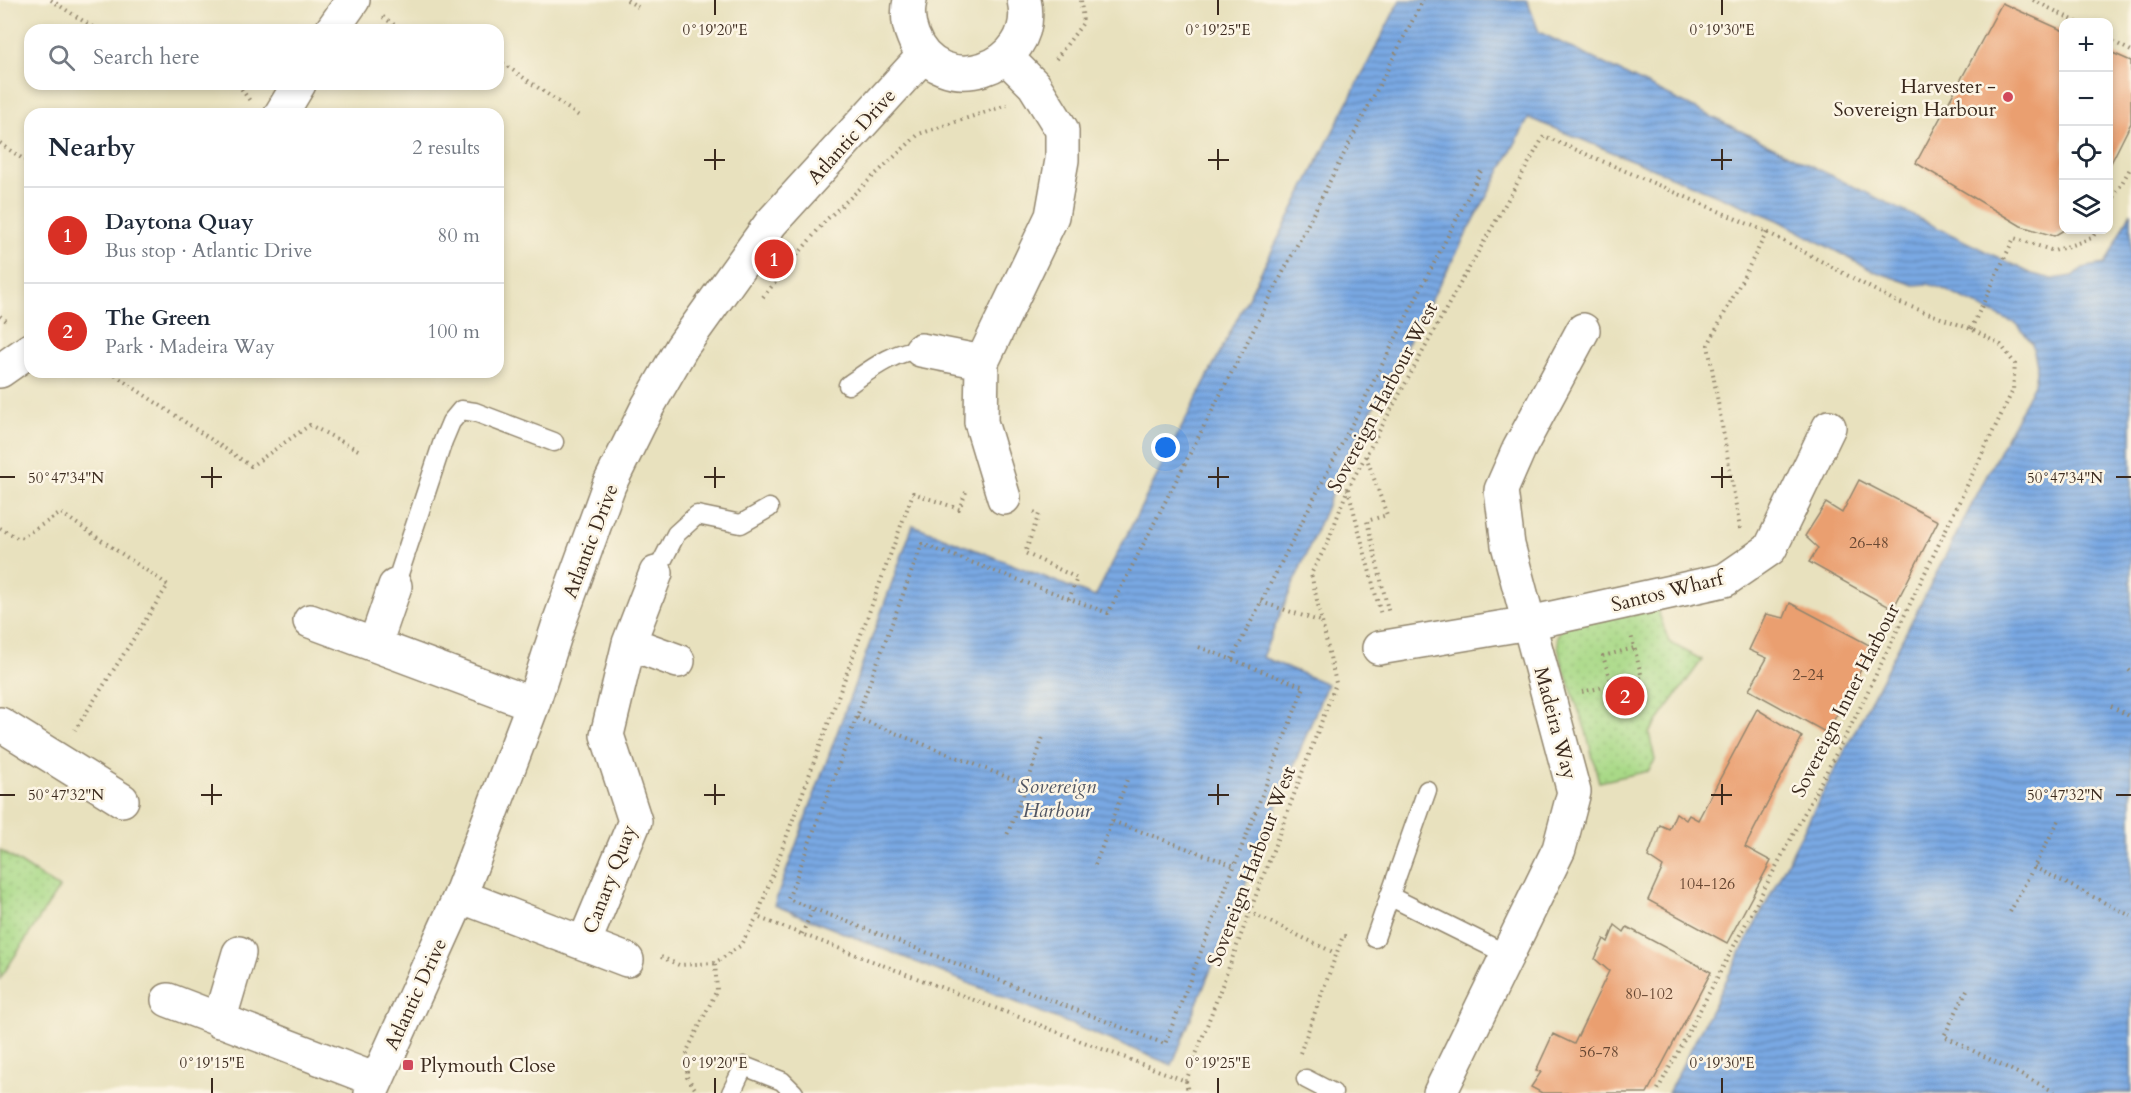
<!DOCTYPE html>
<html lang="en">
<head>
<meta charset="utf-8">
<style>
	body { margin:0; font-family:Cardo,serif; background:#f6f6f7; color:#1f2937 }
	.controls { position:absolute; right:18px; top:18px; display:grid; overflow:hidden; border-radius:12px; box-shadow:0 3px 9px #0003 }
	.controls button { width:54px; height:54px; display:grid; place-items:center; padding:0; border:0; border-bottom:2px solid #e0e1e3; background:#fff; color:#1f2937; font:30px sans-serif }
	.you { position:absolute; left:1166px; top:448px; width:21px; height:21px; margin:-15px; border:4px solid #fff; border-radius:50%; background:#1a73e8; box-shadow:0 0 0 9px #1a73e833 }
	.badge { display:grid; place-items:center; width:39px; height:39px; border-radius:50%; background:#d93025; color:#fff; font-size:20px; font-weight:700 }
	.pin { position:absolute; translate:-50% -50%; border:3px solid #fff; box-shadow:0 2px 6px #0006 }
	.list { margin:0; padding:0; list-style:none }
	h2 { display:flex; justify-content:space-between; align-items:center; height:78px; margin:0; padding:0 24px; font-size:26px }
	h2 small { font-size:20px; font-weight:400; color:#747a83 }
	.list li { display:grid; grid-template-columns:39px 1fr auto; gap:18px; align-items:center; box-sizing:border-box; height:96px; padding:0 24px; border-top:2px solid #e0e1e3 }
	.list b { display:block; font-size:22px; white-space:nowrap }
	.list p { margin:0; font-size:20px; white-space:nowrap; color:#747a83 }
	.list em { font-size:20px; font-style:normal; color:#747a83 }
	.icon { flex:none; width:33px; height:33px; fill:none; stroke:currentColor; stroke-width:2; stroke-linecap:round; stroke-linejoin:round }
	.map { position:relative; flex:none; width:2131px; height:1093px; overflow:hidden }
	.search { position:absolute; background:#fff; box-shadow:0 3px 9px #0003; left:24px; top:24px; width:480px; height:66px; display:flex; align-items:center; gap:15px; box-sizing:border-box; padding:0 21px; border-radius:18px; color:#747a83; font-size:22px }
	.panel { position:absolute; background:#fff; box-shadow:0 3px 9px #0003; left:24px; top:108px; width:480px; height:270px; border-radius:18px }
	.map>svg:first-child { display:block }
</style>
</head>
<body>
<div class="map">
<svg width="2131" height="1093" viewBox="0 0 2131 1093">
	<defs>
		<pattern id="grass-dots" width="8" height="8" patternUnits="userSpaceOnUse" patternTransform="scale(1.5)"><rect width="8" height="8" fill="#a9d987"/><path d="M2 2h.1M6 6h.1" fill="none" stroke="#92ba74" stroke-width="1.8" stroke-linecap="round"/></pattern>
		<pattern id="water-rules" width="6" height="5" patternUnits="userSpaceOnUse" patternTransform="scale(1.5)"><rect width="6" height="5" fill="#79a8e3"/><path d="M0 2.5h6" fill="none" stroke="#6489b7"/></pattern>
	</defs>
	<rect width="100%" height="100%" fill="#fcf5e5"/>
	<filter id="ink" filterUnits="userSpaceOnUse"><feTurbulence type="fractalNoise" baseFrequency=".0167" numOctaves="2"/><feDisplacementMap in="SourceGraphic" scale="12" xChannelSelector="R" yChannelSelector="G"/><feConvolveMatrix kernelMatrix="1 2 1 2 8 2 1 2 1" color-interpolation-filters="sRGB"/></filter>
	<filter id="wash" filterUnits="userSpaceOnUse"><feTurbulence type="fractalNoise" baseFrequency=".008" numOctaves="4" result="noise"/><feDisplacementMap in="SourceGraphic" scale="24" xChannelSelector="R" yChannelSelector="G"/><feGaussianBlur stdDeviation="1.35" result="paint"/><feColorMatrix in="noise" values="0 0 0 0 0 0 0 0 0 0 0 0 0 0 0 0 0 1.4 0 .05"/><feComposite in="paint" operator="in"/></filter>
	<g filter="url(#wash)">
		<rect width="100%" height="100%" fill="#e8e1be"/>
		<path fill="url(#grass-dots)" stroke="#728252" stroke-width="1.5" d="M1656,605L1669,642L1702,660L1649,733L1655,760L1648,771L1599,782L1586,731L1560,658L1557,637L1564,624Z
			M0,850L59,888L0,979Z"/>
		<path fill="url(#water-rules)" stroke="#5a6980" stroke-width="1.5" d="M1400,0H1527L1539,32L2032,274L2053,279L2073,276L2086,267L2105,264L2131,212V1093H1668L2034,384L2037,365L2032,343L2018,325L1941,288L1928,284L1914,285L1871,270L1778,220L1529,118L1353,445L1262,657L1327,684L1172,1065L774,905L913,525L1095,597Z"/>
		<g id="blocks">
			<path fill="#ea9f70" d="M2002,3L2064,31V230L2054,236L2021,226L1916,163Z
				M2108,51L2131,61V123L2108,169Z
				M1859,480L1938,521L1893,609L1809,562L1818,548L1805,536L1826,503L1842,513Z
				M1790,603L1873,647L1827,733L1749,690L1767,658L1749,650L1766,614L1784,618Z
				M1757,709L1802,737L1745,847L1771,861L1727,943L1648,900L1663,867L1648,857L1660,825L1669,829L1676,813L1686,820L1689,815L1698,820Z
				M1615,925L1624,932L1627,927L1711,972L1647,1093H1542L1531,1087L1541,1072L1536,1071L1553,1034L1574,1044L1609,971L1595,959L1604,939L1608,942Z"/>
		</g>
	</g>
	<g filter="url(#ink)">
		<use href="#blocks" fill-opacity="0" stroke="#92866e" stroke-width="1.5"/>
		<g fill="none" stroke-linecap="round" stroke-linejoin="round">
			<defs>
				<path id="lane" d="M848,385C870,370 895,350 921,350
					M656,573L676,534L697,515L741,524L769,508
					M395,586L443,441L451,422L461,410L475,412L554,442
					M1389,896L1508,955
					M1375,938L1427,790
					M1306,1079L1333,1093
					M731,1093L744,1066L782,1081L794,1093"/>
				<path id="street" d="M910,0C907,13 908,24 913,36C937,102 1040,70 1024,0
					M332,30L353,0
					M281,114L299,84
					M921,350L982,362
					M0,371L30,350
					M1004,498L981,422L982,362L1052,216L1062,160V130L1034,85L1007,58
					M310,621L533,704
					M629,643L678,661
					M375,644L395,586
					M1379,648L1529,623L1725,580L1770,549L1829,427
					M0,724L122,800
					M460,896L627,960
					M584,943L635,821L607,735L629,643L656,573
					M168,1000L376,1080
					M219,1021L239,953
					M371,1093L460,896L533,704L560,620L609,485L648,406L682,347L771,223L924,55
					M1440,1093L1559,849L1574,792L1508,545L1501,490L1519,449L1583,330"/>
			</defs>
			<use href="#lane" stroke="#92866e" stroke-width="21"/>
			<use href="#street" stroke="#92866e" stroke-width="36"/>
			<path stroke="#92866e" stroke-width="4" stroke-dasharray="1.5 4.5" stroke-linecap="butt" d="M51,0L97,30
				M627,0L638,7
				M2033,0L2077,22
				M383,17L402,30
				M2108,39L2131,51
				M1056,59L1083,23L1081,0
				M498,60L579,116
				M238,84L250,101
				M0,143L30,164
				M2108,208L2131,167
				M763,297L826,220L919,134L1007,105
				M0,316L9,323
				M1971,329L2014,238L2054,251L2092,238L2097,230
				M110,372L251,466L310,425L360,451
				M1366,456L1387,515L1367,521L1389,614
				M1348,489L1381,615
				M966,492L959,509L913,493L757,917L1186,1081L1336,683L1311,574L1328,542L1348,488L1456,291L1544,136L1767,232L1895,301L1971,329L2001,345L2015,364L2013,390L1857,714L1656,1093
				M1034,512L1039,514L1025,553L1077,578L1069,599
				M0,528L19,539L61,513L168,585L75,730
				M1740,529L1708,345L1767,232
				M1261,602L1322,622
				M1199,647L1304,687L1165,1044L788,899L922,544L1108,613L1423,0
				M1232,659L1481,171
				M2129,670L2131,672
				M1612,685L1603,656L1634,648
				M1582,692L1642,678L1631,635
				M2111,706L2131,717
				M857,718L1027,785L1007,835
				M1027,785L1043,737
				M1112,821L1128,777
				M1095,865L1112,821L1235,866
				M2034,867L2131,916
				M1249,912L1335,953
				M2010,912L2060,818
				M802,934L813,909
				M661,957L679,965L715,963L740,946L757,917
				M1967,990L1944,1036L2057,1093
				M1300,1053L1343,936H1348
				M1186,1081L1188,1093
				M698,1093L687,1077V1051L717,990L715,963"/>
			<use href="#lane" stroke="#fff" stroke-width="18"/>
			<use href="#street" stroke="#fff" stroke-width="33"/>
		</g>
	</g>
	<path fill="none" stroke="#3b2a1e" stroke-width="2" d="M715,0V15M1218,0V15M1722,0V15M715,149V170M1218,149V170M1722,149V170M704,160H725M1208,160H1229M1711,160H1732M212,467V488M715,467V488M1218,467V488M1722,467V488M0,477H15M201,477H222M704,477H725M1208,477H1229M1711,477H1732M2116,477H2131M212,784V805M715,784V805M1218,784V805M1722,784V805M0,795H15M201,795H222M704,795H725M1208,795H1229M1711,795H1732M2116,795H2131M212,1078V1093M715,1078V1093M1218,1078V1093M1722,1078V1093"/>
	<g fill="#d1495b" stroke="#fcf5e5" stroke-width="2">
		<circle cx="2008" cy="97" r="6"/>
		<rect x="402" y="1059" width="12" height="12" rx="3"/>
	</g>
	<g text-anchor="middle" stroke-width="5" stroke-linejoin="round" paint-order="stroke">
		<g font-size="16" fill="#674732">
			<text x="1869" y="548">26-48</text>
			<text x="1808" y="680">2-24</text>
			<text x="1707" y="889">104-126</text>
			<text x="1649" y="999">80-102</text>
			<text x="1599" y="1057">56-78</text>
		</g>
		<g font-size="20" fill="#3b2a1e" stroke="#fcf5e5" text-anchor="end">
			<text x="1996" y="93">Harvester -<tspan x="1996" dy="23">Sovereign Harbour</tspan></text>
			<text x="420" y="1072" text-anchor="start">Plymouth Close</text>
		</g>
		<g font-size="20" fill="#3b2a1e" stroke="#fcf5e5">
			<text transform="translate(851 136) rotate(-48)" y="7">Atlantic Drive</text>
			<text transform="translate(1382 397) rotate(-62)" y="7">Sovereign Harbour West</text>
			<text transform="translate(590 541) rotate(-69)" y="7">Atlantic Drive</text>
			<text transform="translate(1667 591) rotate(-14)" y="7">Santos Wharf</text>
			<text transform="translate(1845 700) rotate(-63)" y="7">Sovereign Inner Harbour</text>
			<text transform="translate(1556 723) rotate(75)" y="7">Madeira Way</text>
			<text transform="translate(1251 866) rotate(-69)" y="7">Sovereign Harbour West</text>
			<text transform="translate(609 879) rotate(-69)" y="7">Canary Quay</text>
			<text transform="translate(415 994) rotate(-65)" y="7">Atlantic Drive</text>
		</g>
		<g font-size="21" font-style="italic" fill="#515663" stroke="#fcf5e5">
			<text x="1057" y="793">Sovereign<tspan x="1057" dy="24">Harbour</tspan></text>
		</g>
	</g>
	<g font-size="15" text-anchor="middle" fill="#3b2a1e" stroke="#fcf5e5" stroke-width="5" stroke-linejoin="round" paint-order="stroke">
		<text x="715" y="35">0°19'20"E</text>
		<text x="1218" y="35">0°19'25"E</text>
		<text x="1722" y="35">0°19'30"E</text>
		<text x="66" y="483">50°47'34"N</text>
		<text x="2065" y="483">50°47'34"N</text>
		<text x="66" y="800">50°47'32"N</text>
		<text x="2065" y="800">50°47'32"N</text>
		<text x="212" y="1068">0°19'15"E</text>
		<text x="715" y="1068">0°19'20"E</text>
		<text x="1218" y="1068">0°19'25"E</text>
		<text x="1722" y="1068">0°19'30"E</text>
	</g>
</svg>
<div class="controls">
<button>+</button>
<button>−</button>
<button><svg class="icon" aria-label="locate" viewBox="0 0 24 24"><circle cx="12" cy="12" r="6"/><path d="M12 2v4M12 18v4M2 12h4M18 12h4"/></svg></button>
<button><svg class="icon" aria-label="layers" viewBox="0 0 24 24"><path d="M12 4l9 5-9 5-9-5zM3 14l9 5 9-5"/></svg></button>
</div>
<div class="you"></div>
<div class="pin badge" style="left:774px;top:259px">1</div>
<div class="pin badge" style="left:1625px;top:696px">2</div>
<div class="search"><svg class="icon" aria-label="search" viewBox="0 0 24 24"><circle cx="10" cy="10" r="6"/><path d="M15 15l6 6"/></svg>Search here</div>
<section class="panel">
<h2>Nearby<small>2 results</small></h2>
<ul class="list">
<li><span class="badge">1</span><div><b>Daytona Quay</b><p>Bus stop · Atlantic Drive</p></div><em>80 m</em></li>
<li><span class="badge">2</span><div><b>The Green</b><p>Park · Madeira Way</p></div><em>100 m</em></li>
</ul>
</section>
</div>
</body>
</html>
